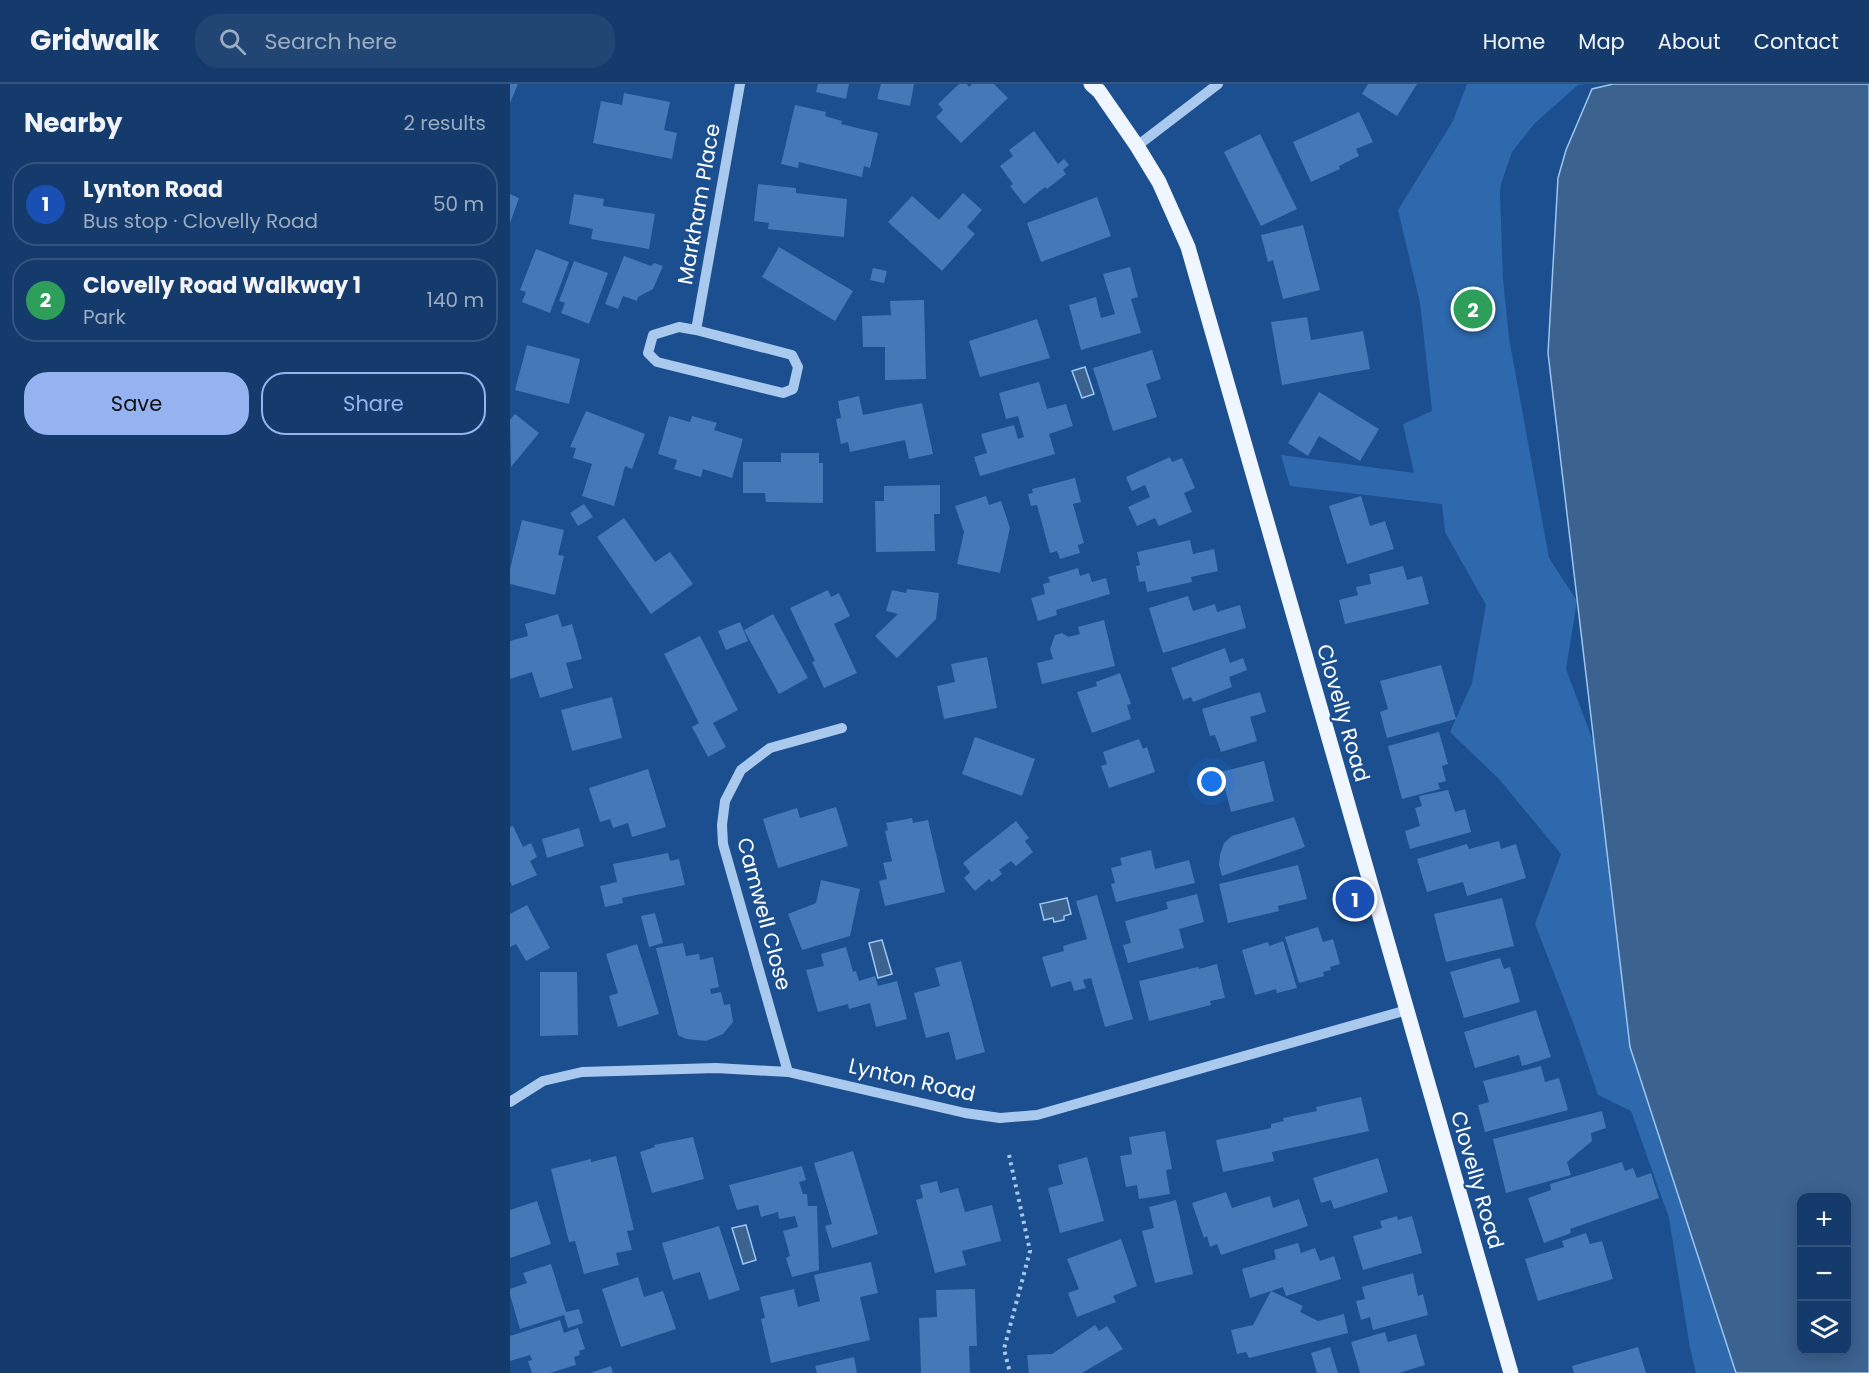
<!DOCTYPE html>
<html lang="en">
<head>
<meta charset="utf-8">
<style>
	body { margin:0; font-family:Poppins,sans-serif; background:#214673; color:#f1f3f6 }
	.controls { position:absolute; right:18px; bottom:18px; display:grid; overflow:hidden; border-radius:12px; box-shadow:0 3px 15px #0003 }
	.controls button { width:54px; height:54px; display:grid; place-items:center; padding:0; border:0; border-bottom:2px solid #33557e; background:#143b6b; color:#f1f3f6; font:30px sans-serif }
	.you { position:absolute; left:702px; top:698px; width:21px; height:21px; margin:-15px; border:4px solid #fff; border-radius:50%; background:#1a73e8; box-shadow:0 0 0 9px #1a73e833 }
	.badge { display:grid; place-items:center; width:39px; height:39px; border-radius:50%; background:#95b2f1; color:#fff; font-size:20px; font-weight:700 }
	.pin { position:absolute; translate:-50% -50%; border:3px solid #fff; box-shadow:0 2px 6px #0006 }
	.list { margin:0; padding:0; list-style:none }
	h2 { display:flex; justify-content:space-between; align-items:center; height:78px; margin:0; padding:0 24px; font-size:26px }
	h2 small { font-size:20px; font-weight:400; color:#9dadc1 }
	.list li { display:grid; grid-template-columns:39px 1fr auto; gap:18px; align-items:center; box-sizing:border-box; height:84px; margin:0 12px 12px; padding:0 12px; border:2px solid #33557e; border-radius:24px }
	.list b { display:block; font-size:22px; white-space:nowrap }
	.list p { margin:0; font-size:20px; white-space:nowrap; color:#9dadc1 }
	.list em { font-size:20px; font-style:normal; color:#9dadc1 }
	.actions { display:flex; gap:12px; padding:18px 24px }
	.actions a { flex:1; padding:14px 0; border:2px solid #95b2f1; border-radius:24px; text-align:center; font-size:21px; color:#95b2f1 }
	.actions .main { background:#95b2f1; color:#111 }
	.icon { flex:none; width:33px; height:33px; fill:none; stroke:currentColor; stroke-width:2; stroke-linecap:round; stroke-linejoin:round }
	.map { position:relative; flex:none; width:1359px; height:1289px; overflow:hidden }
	header { display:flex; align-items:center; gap:36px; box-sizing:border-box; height:84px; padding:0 30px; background:#143b6b; border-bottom:2px solid #33557e }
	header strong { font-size:28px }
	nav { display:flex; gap:33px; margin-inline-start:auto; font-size:21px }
	.search { width:420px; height:54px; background:#214673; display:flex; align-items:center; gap:15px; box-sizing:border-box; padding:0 21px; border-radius:24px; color:#9dadc1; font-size:22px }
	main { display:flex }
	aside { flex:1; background:#143b6b }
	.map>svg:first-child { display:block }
</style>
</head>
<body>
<header>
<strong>Gridwalk</strong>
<div class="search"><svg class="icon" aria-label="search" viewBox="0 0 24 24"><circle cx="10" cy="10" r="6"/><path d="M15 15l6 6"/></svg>Search here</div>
<nav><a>Home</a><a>Map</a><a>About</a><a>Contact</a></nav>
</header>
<main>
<aside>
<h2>Nearby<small>2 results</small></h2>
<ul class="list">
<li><span class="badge" style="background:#1a4fb4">1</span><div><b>Lynton Road</b><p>Bus stop · Clovelly Road</p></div><em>50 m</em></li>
<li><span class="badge" style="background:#2e9e5b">2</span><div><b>Clovelly Road Walkway 1</b><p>Park</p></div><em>140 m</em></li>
</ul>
<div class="actions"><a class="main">Save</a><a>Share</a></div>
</aside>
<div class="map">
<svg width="1359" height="1289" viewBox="0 0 1359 1289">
	<rect width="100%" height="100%" fill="#1b4f8f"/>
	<path fill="#2e69ad" d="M957,0H1077L1068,1L1024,40L1002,68L991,100L990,110L993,195L999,254L1039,474L1067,517L1056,585L1116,745L1244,1289H1186L1180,1264L1159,1134L1121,1027L1088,1011L1064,941L1025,840L1051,770L989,695L940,648L962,599L976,521L935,448L932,420L780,402L771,371L904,389L893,340L922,327L910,219L888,126L943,37Z"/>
	<path fill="#3c6290" stroke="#9cc4f0" stroke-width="1.5" fill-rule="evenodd" d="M1103,0H1359V1289H1226L1120,963L1038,269L1048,94L1056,66L1082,5ZM1292,1114H1336V1266H1292Z
		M575,283L584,310L572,314L562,287Z
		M557,814L561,830L554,832V836L544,838L543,834L534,836L530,820Z
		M372,856L382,890L368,894L359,859Z
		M236,1141L246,1176L233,1180L222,1144Z"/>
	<path fill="#4478b7" d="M0,0H8L0,19Z
		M308,0H339L336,15L306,8Z
		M371,0H404L400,22L367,15Z
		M449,0H457L459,3L462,0H484L498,14L451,59L426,33L433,26L428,20Z
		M858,0H907L887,32L852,10Z
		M114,9L160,18L154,46L167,49L162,75L83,59L91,17L112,21Z
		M285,21L316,28L315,32L332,37L331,40L368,49L360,84L354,82L352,93L289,78L288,84L271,80Z
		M849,28L863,58L846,65L849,72L829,82L830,85L801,98L783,58Z
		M524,47L548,80L554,75L559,81L553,86L556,90L537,105L535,103L514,120L500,102L503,100L490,82L503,72L499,66Z
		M750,50L787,125L751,142L714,68Z
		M248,100L286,104V109L337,115L334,153L258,145L259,139L244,137Z
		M453,109L472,126L457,143L465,150L432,187L378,138L402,112L429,136Z
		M0,110L9,114L0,139Z
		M64,110L94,115L93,122L145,130L139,165L81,155L83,145L59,140Z
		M587,113L601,152L531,178L517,139Z
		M793,141L810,206L773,215L763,176L758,178L751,151Z
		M269,163L343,207L325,237L252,193Z
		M26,165L59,178L40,229L12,218L16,208L10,206Z
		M114,172L141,182L144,179L153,182L143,205L128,213L127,217L113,212L108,225L95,220Z
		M64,177L98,189L79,240L51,229L55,219L49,217Z
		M620,183L628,213L621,215L631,249L571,266L559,221L586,213L591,234L605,230L593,190Z
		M363,184L377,187L374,199L360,196Z
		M414,216L416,295L375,296V263H353L352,232L381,231L380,217Z
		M797,233L801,256L853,247L860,285L772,301L761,238Z
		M527,235L540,274L470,293L459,257Z
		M17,261L70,275L59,320L5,306Z
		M642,266L651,295L636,300L647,333L603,347L583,284Z
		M529,298L537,325L556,320L563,342L539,350L545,370L470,392L464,373L477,369L471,350L504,341L508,355L514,353L508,332L496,335L489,309Z
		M809,308L869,345L850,377L809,352L798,372L778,359Z
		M349,312L353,331L412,319L423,370L399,375L395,356L340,368L338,358L331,360L326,335L331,334L328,317Z
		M76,327L135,350L122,385L115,382L104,422L72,412L82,380L63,374L66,364L60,363Z
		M5,330L29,349L1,383L0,336Z
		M159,332L180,338L182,332L207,339L204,346L233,355L222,394L193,385L191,393L164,385L167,376L148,370Z
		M271,369H309V379H313V419L256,418L255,409H233V378H271Z
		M660,373L662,378L672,374L685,404L674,409L682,428L649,442L645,434L627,442L618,423L640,413L635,401L622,407L616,393Z
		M565,394L571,418L563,420L574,459L568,461L570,469L550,475L547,467L540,469L527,421L521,422L518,410L523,409L522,405Z
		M430,401V430H424L425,467L366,468L365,417H374V402Z
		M476,412L479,421L491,417L500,444L490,489L447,480L454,448L445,422Z
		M851,412L860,442L875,437L884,465L837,480L819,422Z
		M74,420L83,433L68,442L60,429Z
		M114,434L145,478L160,468L183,500L141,530L87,453Z
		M12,436L54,446L48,471L54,472L45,511L0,500V485Z
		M680,456L683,470L704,465L708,487L681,493L682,498L637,508L635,497L629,498L626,482L630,481L627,468Z
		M893,482L897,496L912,492L919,520L835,540L829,516L848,511L846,503L861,500L859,490Z
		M568,484L570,492L579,489L582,498L596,494L600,510L546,526L547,531L528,537L521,514L535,510L533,500L540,498L538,493Z
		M397,505L429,509L426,535L387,574L365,552L388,530L376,527L382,506L396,509Z
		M318,506L321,513L329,509L340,532L324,540L347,589L314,604L302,578L305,577L280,524Z
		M678,512L683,527L705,520L707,528L730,521L736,544L653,569L639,524Z
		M48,530L52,543L62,540L72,575L56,579L63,604L30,614L22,588L0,595V557L18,552L15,540Z
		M263,530L298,594L269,610L234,546Z
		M594,536L605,582L532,600L527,579L543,575L540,565L545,551L552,549L558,553L570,550L568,543Z
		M230,538L238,557L216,566L208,547Z
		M190,552L228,626L203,639L216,663L198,673L182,643L189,639L154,570Z
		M715,564L720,579L733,574L737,586L719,593L722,603L683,618L681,613L673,616L661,584Z
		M477,573L487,624L434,635L427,602L445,598L441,580Z
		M931,581L946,635L877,654L870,628L878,625L870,597Z
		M610,589L621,620L617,621L621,635L582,649L567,608L587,602L586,598Z
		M750,608L756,628L740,633L747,657L711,668L705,651L700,652L692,625Z
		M102,613L112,654L62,667L51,626Z
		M929,648L938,680L932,682L936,697L928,699L930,705L892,715L878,662Z
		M465,653L525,675L512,712L452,690Z
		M629,655L633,665L637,663L645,688L599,704L591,682L597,680L593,668Z
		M754,677L764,717L721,728L711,688Z
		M138,685L156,743L122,753L118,739L103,744L100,735L90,738L79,704Z
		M938,706L945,728L955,725L961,748L900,765L895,747L910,742L905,724L912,722L909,712Z
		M326,723L338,762L268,784L253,735L287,724L290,734Z
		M784,733L795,763L712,792L709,781L710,771L714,759L722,752Z
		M402,734L403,739L418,736L435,808L375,822L369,797L377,795L373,779L382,777L375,747L378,746L376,739Z
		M506,737L519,754L515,757L523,768L506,782L501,777L489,786L492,790L482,798L479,795L465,807L454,794L460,788L453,779Z
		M3,742L13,763L21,759L27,773L20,777L27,791L2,802L0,797V743Z
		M69,744L74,762L37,774L32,755Z
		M989,757L991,765L1006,760L1016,794L957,812L953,798L917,808L907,775L957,760L959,765Z
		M641,766L645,785L679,776L685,799L606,818L601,800L605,799L601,784L612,781L610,774Z
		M158,769L160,777L169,775L175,801L112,814L113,819L95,823L90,802L107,798L103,780Z
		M788,781L797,815L768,822L769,827L718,839L709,800Z
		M311,796L350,805L340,852L292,866L278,830L306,819Z
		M687,810L694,838L669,845L674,864L618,879L613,861L621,859L615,837L658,825L656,818Z
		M587,811L623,935L595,943L581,894L573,896L576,904L564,907L561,897L541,903L532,873L554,867L553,862L577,855L566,817Z
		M992,814L1004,862L936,878L924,830Z
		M17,821L40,864L16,877L6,860L0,863V830Z
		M145,829L153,859L139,863L131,832Z
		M808,843L813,858L823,855L830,880L820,883L821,886L813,888L814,892L789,899L775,853Z
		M773,857L787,904L767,909L766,905L745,911L732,866L758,858L759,862Z
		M173,859L176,872L189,870L190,876L203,873L209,903L200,905L201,910L211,908L214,921L220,920L223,938L213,950L196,957L176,955L168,951L146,864Z
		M127,860L149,930L108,943L99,912L108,909L96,870Z
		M336,863L343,888L346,887L349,897L365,892L368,902L387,897L397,935L366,943L360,919L339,925L338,920L308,928L296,886L314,882L311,870Z
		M990,874L994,885L1000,883L1010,918L954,934L940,888Z
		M451,877L475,968L446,976L439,948L416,954L404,909L430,902L425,884Z
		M707,880L715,914L700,917L701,921L639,937L629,897L688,883L689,885Z
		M30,888H67L68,951L30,952Z
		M1026,926L1041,973L1012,982L1009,971L965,984L954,948Z
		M1031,982L1035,998L1049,994L1058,1026L975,1048L968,1021L979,1018L973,997Z
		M851,1013L859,1047L762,1068L764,1077L713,1088L706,1056L761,1044V1040L774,1037L773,1034L807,1027L806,1023Z
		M1092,1027L1096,1044L1081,1049L1082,1057L1057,1078L1061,1091L996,1109L983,1055Z
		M655,1047L662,1085L656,1086L660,1110L629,1115L627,1101L616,1103L610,1072L622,1070L619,1053Z
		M183,1053L194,1095L142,1109L130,1068L145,1063L144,1061Z
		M343,1067L368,1150L322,1164L315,1142L322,1140L304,1079Z
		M106,1072L124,1146L117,1147L122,1166L106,1169L109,1181L74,1190L65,1157L59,1158L41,1085L81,1075V1078Z
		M577,1073L594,1137L550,1149L538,1104L553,1100L548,1081Z
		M868,1074L878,1108L824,1125L821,1116L811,1119L803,1094Z
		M1112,1078L1115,1087L1123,1084L1127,1094L1141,1089L1149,1114L1060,1145L1061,1149L1034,1159L1018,1114L1041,1106L1040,1100Z
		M292,1082L296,1096L289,1098L293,1110H297L298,1122H307L309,1186L282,1193L276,1174L280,1172L273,1147L288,1143L285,1132L269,1135L268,1128L251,1133L248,1121L227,1126L219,1101Z
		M427,1097L430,1109L448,1104L455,1128L482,1121L491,1157L452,1167L456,1181L425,1189L406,1116L413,1114L410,1101Z
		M716,1108L722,1124L760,1112L763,1124L789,1115L798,1142L711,1171L707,1160L700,1163L697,1152L694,1154L682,1119Z
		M666,1116L683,1190L645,1199L632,1147L644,1144L639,1123Z
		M27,1117L41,1160L0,1174V1126Z
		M887,1132L888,1136L902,1132L912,1169L853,1186L843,1152L872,1144L870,1137Z
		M209,1142L230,1206L199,1216L190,1188L163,1196L152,1159Z
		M1076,1149L1080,1160L1092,1157L1103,1195L1028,1217L1015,1175L1054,1163L1052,1157Z
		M611,1155L627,1202L603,1212L606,1218L567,1233L558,1209L569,1205L557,1175Z
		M788,1159L791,1169L805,1164L810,1177L824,1172L831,1195L776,1212L773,1203L761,1207L793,1222L790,1228L808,1237L834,1230L838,1249L739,1274L736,1268L727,1270L721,1246L743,1241L761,1207L740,1214L732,1185L766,1175L764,1166Z
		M361,1178L368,1209L350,1213L360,1256L261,1279L251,1235L255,1234L250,1213L284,1205L288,1223L310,1217L304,1191Z
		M41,1180L56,1228L69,1225L73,1239L58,1244L54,1231L10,1245L0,1211V1205L17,1199L13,1189Z
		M903,1189L908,1212L913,1210L918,1231L863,1246L860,1233L851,1236L846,1217L855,1215L852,1203Z
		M128,1193L134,1213L153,1207L166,1245L111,1263L92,1205Z
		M465,1205L467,1262H459L460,1289H411L409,1234L427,1233L426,1206Z
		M50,1236L54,1249L68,1244L75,1265L69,1267L70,1271L64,1273L66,1281L40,1289H22L18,1277L22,1276L20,1271L0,1277V1252Z
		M585,1241L589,1247L597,1242L613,1265L572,1289H519L517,1271L542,1270Z
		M875,1248L878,1258L906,1250L915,1281L889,1289H850L841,1258Z
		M820,1263L828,1289H807L801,1269Z
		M1128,1263L1136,1289H1064L1062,1282Z
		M344,1273L347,1289H307L305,1282Z
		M101,1282L103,1289H80Z"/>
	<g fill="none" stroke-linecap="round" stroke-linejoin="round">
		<path stroke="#a9c9ee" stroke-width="4" stroke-dasharray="3 4.5" stroke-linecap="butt" d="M499,1071L520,1167L494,1265L500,1289"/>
		<path stroke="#a9c9ee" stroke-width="10" d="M627,62L708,0
			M169,243L186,246L282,271L288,283L283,305L273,309L147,278L138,269L143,251Z
			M186,246L230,0
			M278,988L213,760L212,741L215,717L231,686L260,664L332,644
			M0,1018L33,997L72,988L206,984L278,988L455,1029L490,1034L527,1031L897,926"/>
		<path stroke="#f0f6ff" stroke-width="15" d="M581,0L589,7L627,62L649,98L678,163L1001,1289"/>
	</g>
	<g text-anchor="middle" stroke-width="4.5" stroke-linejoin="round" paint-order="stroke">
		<g font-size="21" fill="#fff" stroke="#1b4f8f">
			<text transform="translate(189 120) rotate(-80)" y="7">Markham Place</text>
			<text transform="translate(833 629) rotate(74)" y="7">Clovelly Road</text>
			<text transform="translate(254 830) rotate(75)" y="7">Camwell Close</text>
			<text transform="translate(402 996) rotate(13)" y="7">Lynton Road</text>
			<text transform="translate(967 1096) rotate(74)" y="7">Clovelly Road</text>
		</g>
	</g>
</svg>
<div class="controls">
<button>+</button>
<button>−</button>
<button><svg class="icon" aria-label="layers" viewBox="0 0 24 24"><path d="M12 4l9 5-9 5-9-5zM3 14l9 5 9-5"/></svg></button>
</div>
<div class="you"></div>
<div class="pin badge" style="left:845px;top:815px;background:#1a4fb4">1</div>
<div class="pin badge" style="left:963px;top:225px;background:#2e9e5b">2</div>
</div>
</main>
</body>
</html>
